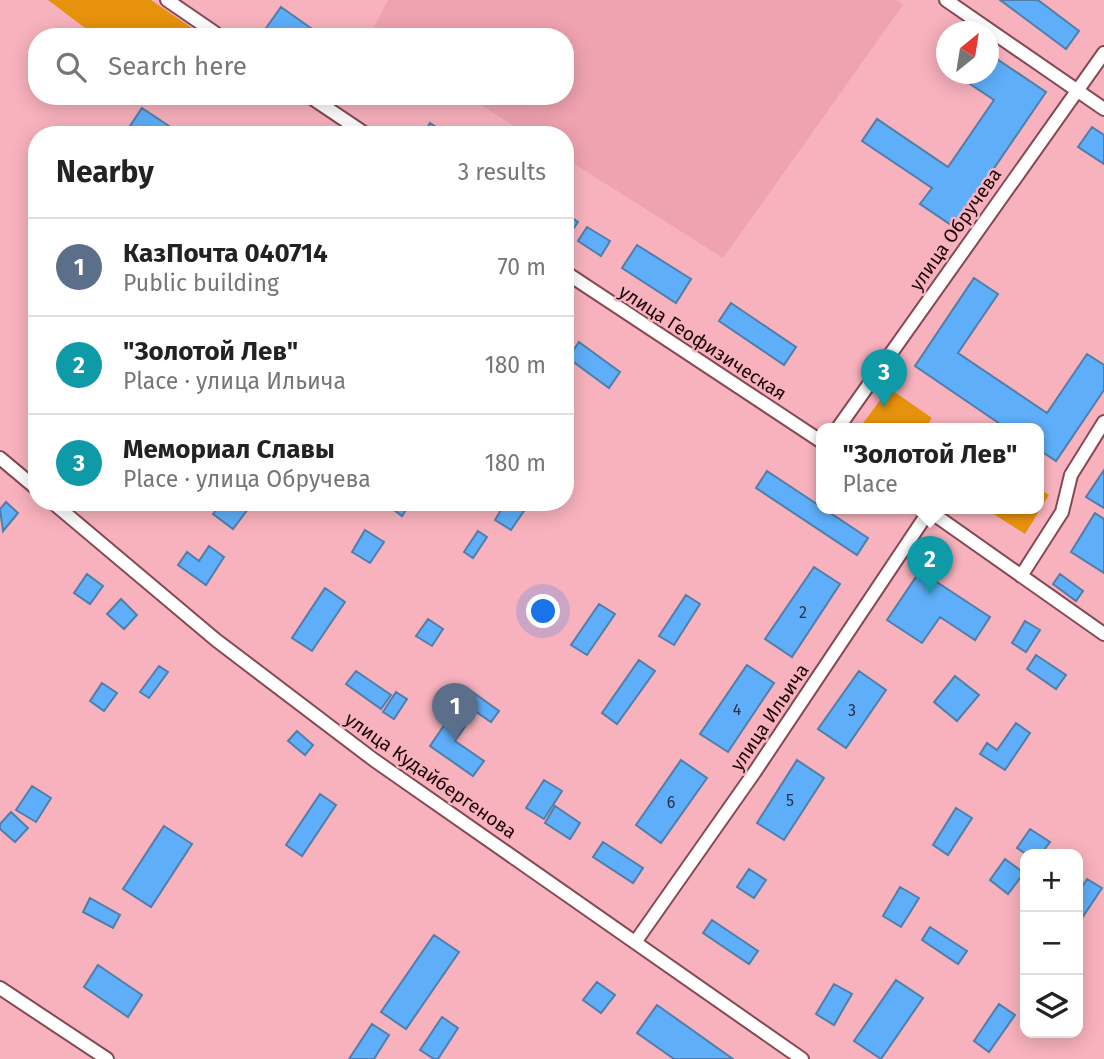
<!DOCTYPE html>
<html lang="en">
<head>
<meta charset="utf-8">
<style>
	body { margin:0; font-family:"Fira Sans",sans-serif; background:#f2f2f2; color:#222 }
	.controls { position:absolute; right:21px; bottom:21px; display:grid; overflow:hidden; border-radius:14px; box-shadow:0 4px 18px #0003 }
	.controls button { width:63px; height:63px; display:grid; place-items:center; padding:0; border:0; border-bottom:2px solid #e0e0e0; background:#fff; color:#222; font:35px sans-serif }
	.compass { position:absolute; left:936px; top:21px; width:63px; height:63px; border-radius:50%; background:#fff; box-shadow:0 4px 18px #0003; rotate:30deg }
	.you { position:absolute; left:544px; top:612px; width:24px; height:24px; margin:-18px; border:5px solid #fff; border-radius:50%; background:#1a73e8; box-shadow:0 0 0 10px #1a73e833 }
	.badge { display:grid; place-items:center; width:46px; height:46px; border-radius:50%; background:#1f6a65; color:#fff; font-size:23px; font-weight:700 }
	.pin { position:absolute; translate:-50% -58px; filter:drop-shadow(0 2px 4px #0008) }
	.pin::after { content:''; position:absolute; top:37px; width:24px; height:21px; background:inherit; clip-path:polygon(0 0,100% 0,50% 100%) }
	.popup { position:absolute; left:816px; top:423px; width:228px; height:91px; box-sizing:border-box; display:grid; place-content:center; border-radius:14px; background:#fff; filter:drop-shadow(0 2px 5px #0005); font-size:23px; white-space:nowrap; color:#767676 }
	.popup b { font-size:26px; color:#222 }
	.popup::after { content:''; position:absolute; left:50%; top:100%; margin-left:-14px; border:14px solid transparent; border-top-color:#fff }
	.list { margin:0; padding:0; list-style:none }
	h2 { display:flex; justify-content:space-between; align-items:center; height:91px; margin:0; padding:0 28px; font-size:30px }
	h2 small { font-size:23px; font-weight:400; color:#767676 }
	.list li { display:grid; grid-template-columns:46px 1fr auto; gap:21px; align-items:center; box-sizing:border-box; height:98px; padding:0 28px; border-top:2px solid #e0e0e0 }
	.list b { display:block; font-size:26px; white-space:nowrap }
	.list p { margin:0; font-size:23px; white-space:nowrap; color:#767676 }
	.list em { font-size:23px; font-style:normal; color:#767676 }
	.icon { flex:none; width:38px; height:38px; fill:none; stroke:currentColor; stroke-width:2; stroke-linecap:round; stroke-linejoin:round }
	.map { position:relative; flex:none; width:1104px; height:1059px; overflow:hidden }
	.search { position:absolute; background:#fff; box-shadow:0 4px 18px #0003; left:28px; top:28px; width:546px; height:77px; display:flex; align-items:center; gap:18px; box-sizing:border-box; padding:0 24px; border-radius:28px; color:#767676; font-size:26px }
	.panel { position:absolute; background:#fff; box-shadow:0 4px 18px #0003; left:28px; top:126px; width:546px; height:385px; border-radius:28px }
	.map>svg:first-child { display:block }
</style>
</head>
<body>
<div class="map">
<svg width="1104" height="1059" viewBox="0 0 1104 1059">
	<rect width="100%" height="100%" fill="#f8b2bd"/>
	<path fill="#efa3b0" d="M388,0H896L903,5L723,258L565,158V135H528L467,96H565V37H372L370,35Z"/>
	<path fill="#e7920d" d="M48,0H151L205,37H97Z
		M889,388L932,418L925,428L861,426Z
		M1039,489L1049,495L1025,534L984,508H1038Z"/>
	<path fill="#5eaef9" stroke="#517ea9" stroke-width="2" d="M1000,0H1038L1079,31L1066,49Z
		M281,7L315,31L311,37H271L264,31Z
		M988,53L1046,92L954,227L920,204L932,188L862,141L877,119L948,167L994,100L955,74H988Z
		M142,108L175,130L172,135H124Z
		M430,123L449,135H423Z
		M1092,127L1104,135V164L1078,147Z
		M565,213L578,222L569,235L565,232Z
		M587,227L610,241L601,256L578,241Z
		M637,245L691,279L676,303L622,268Z
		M974,278L998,294L958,353L1047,413L1087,354L1104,365V390L1056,461L1038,449V428H1006L915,366Z
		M731,303L796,347L784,365L719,321Z
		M579,342L620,372L609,388L568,358Z
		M1104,470V508L1086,497Z
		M767,471L868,538L857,555L756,488Z
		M6,502L18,513L3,531L0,509Z
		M222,502H239L248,509L233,529L213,514Z
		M389,502H411L402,516L387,505Z
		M506,502H530L511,530L495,520Z
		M1095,513L1104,519V573L1071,552Z
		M365,530L384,542L370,563L352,552Z
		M478,531L487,537L473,558L464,552Z
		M209,546L224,557L206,585L178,565L187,552L199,561Z
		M814,567L840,584L792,657L765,639Z
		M920,571L990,617L975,640L940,617L922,643L887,620Z
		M87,574L103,586L90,604L74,593Z
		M1060,574L1083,591L1076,601L1053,584Z
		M325,588L345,602L312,651L292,638Z
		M686,595L700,604L674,645L659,636Z
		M121,599L137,615L124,629L107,614Z
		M599,604L615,614L587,655L571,645Z
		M428,619L443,629L432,646L416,636Z
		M1025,621L1040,630L1026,652L1012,643Z
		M1036,655L1066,675L1056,689L1027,669Z
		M639,660L655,671L617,724L602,713Z
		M747,665L774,683L728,752L700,734Z
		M159,666L168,672L149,698L140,692Z
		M356,671L391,695L381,709L346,684Z
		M859,671L886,690L846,748L818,729Z
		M955,676L979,695L957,721L934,702Z
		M102,683L117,693L104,711L90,701Z
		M467,688L499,711L491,722L459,700Z
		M396,692L407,699L394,719L383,712Z
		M458,705L473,715L455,741L484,761L473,776L430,746Z
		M1016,723L1030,733L1005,770L980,754L987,743L997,750Z
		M297,731L313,745L305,755L288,741Z
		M681,760L707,778L661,843L636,825Z
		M797,760L824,778L784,840L757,823Z
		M544,780L562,791L544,819L526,808Z
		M32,786L51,798L36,822L16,810Z
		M320,794L336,805L302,856L286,845Z
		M555,806L580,823L570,839L545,823Z
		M956,808L972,818L948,855L933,845Z
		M11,812L28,828L15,842L0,829V824Z
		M164,826L192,844L151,907L123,889Z
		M1030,829L1050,842L1041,854H1026L1017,848Z
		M603,842L643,868L633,883L593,857Z
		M1005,859L1024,873L1008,894L990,880Z
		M749,869L766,880L754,898L737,887Z
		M1087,879L1102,888L1082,918L1078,915V893Z
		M900,887L919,898L901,927L883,916Z
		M90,898L120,915L113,928L83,912Z
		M712,920L758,951L749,964L703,933Z
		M930,927L967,951L958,964L922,940Z
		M434,935L459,952L406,1029L381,1012Z
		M98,965L142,995L128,1017L84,987Z
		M896,980L923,998L881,1059L854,1041Z
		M597,982L615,995L601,1013L583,1000Z
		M834,984L852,994L834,1025L816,1014Z
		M999,1004L1015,1015L989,1052L974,1041Z
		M657,1005L733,1059H674L637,1033Z
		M442,1017L458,1028L438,1059H434L420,1050Z
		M372,1024L389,1035L374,1059H349Z"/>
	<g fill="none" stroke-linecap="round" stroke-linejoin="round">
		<defs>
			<path id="street" d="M167,0L221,37
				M946,0L1104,109
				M309,96L367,135
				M565,272L822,442
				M838,428L1104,53
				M0,458L37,489
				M52,502L216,640L374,760L802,1059
				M925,508L1104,634
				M1021,576L1062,512L1071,475L1104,422
				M636,941L754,773L929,511
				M0,988L107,1059"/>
		</defs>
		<use href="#street" stroke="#854954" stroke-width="16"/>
		<use href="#street" stroke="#fff" stroke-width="12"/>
	</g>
	<g text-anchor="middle" stroke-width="5" stroke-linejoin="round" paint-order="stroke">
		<g font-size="16" fill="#2c2f46">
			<text x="803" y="618">2</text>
			<text x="737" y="715">4</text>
			<text x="852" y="716">3</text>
			<text x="790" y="806">5</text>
			<text x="671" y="808">6</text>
		</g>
		<g font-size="19" fill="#1c050a" stroke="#f8b2bd">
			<text transform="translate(955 229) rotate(-55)" y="7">улица Обручева</text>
			<text transform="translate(703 342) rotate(33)" y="7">улица Геофизическая</text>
			<text transform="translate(769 717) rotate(-56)" y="7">улица Ильича</text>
			<text transform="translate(431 775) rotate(35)" y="7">улица Кудайбергенова</text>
		</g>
	</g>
</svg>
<div class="controls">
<button>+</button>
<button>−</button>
<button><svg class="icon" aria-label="layers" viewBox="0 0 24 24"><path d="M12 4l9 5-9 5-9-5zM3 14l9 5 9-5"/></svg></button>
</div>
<svg class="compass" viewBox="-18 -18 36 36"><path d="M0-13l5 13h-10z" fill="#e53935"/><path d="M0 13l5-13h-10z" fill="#767676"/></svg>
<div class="you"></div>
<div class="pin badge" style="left:455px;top:741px;background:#5c6f8a">1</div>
<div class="pin badge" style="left:930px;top:594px;background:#0f9aa8">2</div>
<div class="popup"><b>&quot;Золотой Лев&quot;</b>Place</div>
<div class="pin badge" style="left:884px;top:407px;background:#0f9aa8">3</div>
<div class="search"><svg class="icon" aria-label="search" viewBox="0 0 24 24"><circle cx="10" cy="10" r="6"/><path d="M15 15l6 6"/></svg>Search here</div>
<section class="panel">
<h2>Nearby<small>3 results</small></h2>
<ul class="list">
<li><span class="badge" style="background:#5c6f8a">1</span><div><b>КазПочта 040714</b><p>Public building</p></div><em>70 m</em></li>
<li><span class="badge" style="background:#0f9aa8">2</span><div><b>&quot;Золотой Лев&quot;</b><p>Place · улица Ильича</p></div><em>180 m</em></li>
<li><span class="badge" style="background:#0f9aa8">3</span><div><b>Мемориал Славы</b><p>Place · улица Обручева</p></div><em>180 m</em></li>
</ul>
</section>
</div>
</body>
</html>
